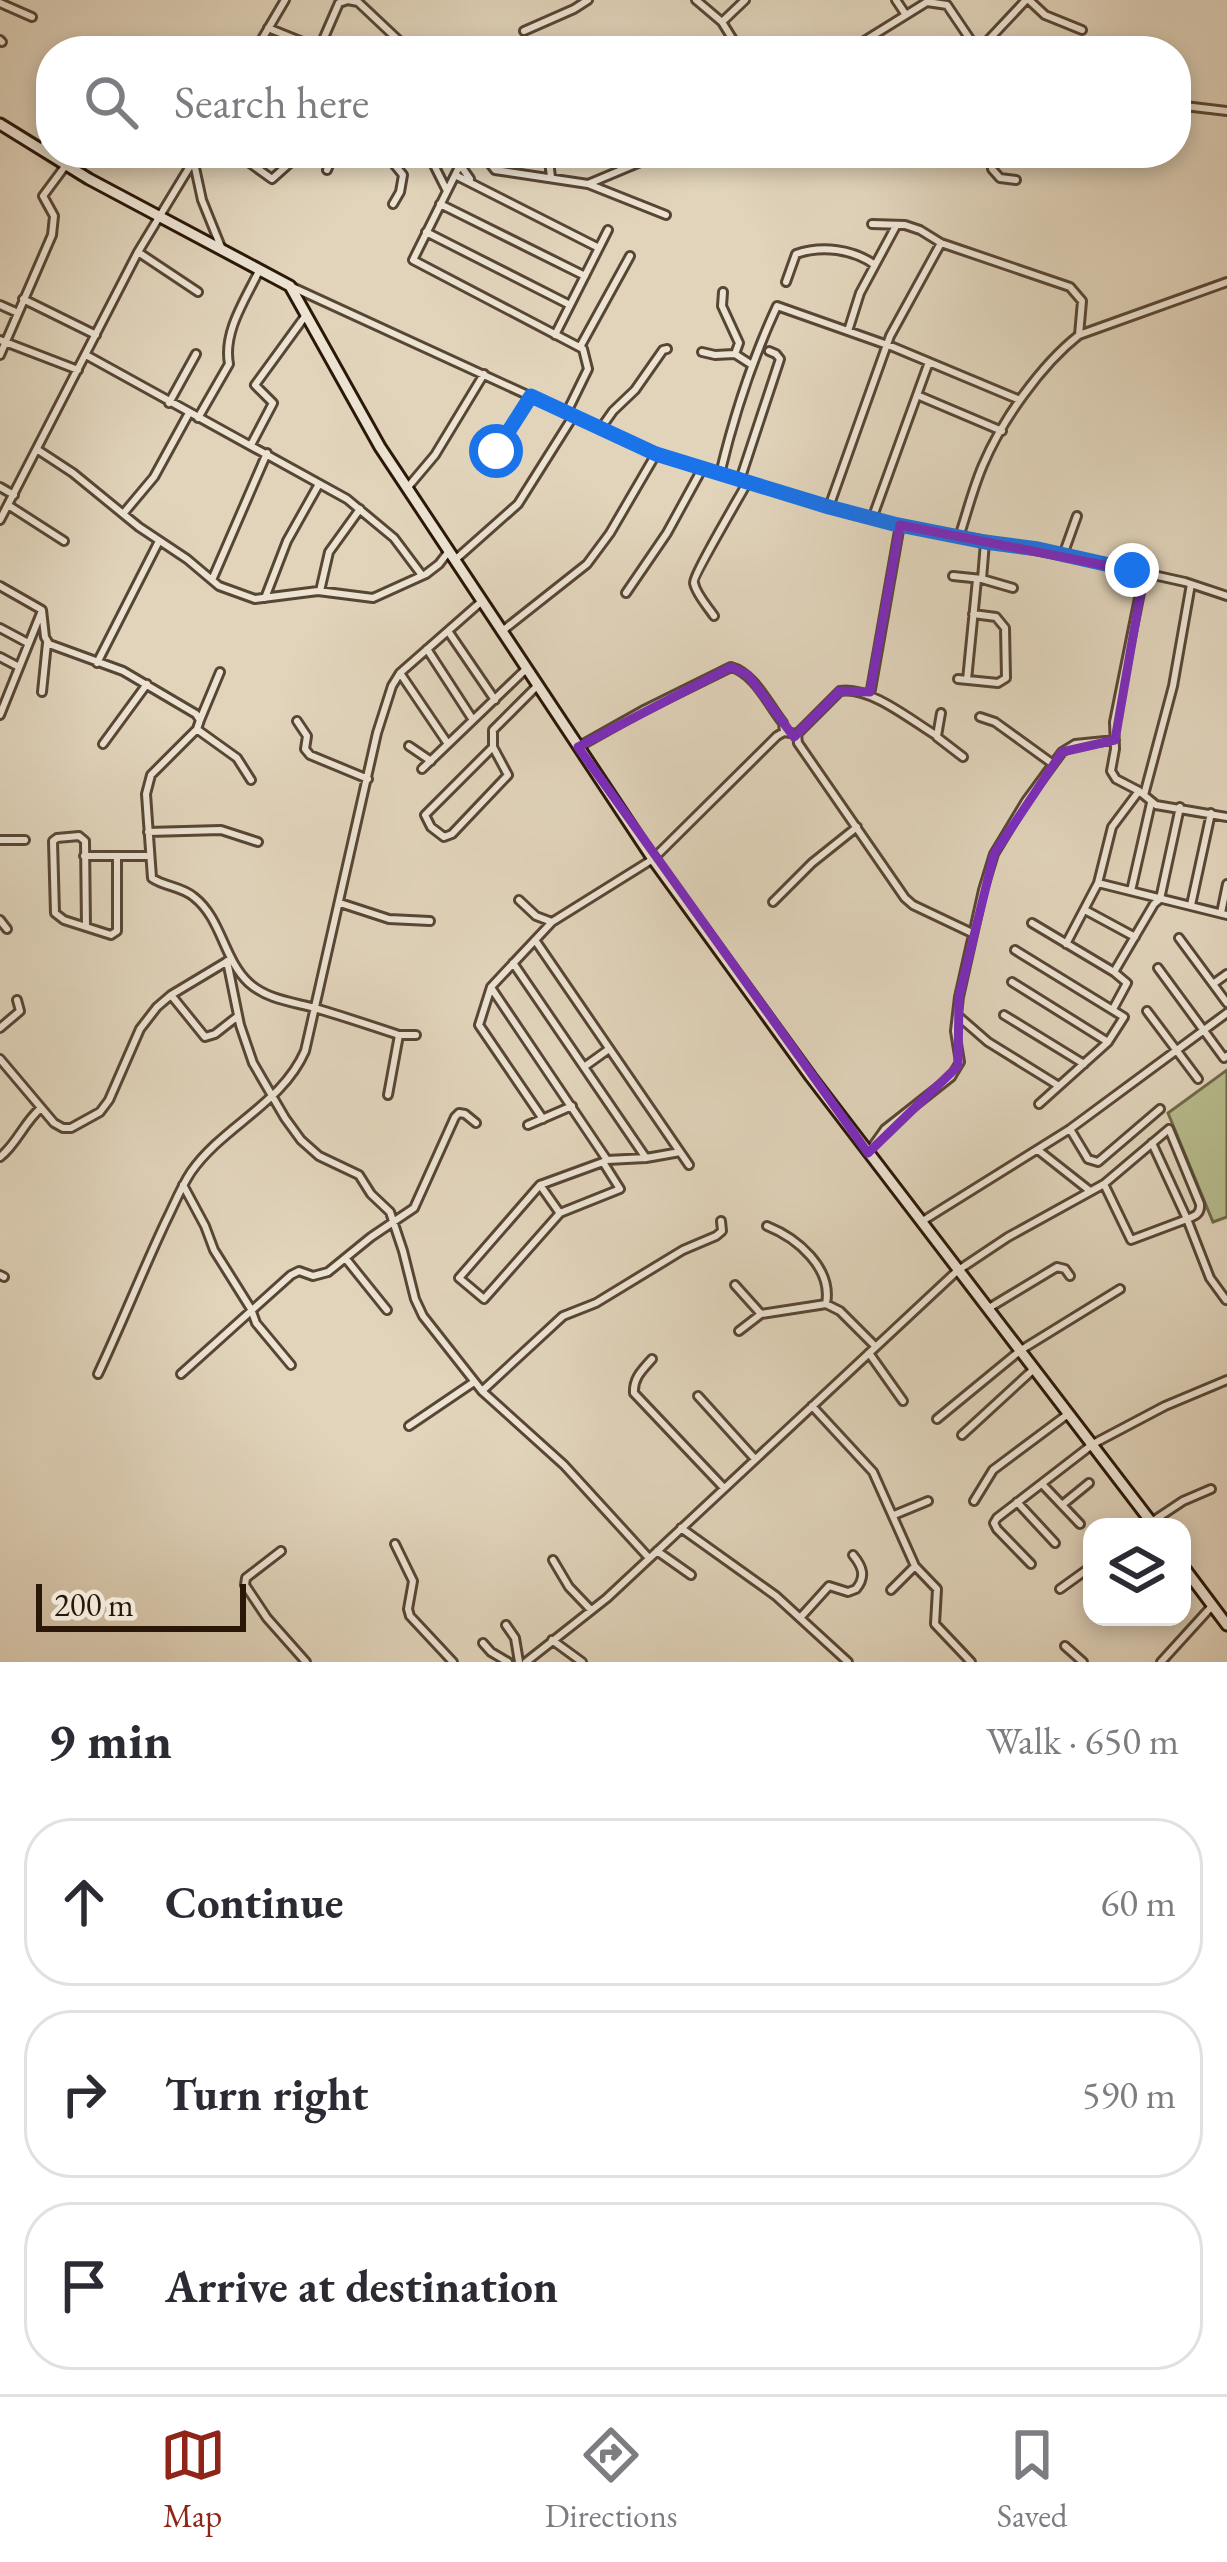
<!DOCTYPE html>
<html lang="en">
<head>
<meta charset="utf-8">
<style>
	body { margin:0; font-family:"EB Garamond",serif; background:#f2f2f3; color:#2b2b33 }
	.controls { position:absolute; right:36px; bottom:36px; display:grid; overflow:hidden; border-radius:24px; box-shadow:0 6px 18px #0003 }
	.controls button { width:108px; height:108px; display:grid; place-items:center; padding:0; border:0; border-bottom:3px solid #e1e1e2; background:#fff; color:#2b2b33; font:60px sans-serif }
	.scale { position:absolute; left:36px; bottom:30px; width:210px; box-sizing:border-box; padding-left:12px; border:6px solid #2a1707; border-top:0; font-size:33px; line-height:42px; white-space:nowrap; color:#2a1707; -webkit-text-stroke:9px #ece3d3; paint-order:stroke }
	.stop { position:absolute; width:36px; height:36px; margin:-27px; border:9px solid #1a73e8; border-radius:50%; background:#fff }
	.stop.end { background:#1a73e8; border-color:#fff; box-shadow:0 3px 12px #0008 }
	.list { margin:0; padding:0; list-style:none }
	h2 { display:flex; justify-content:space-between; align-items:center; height:156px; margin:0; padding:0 48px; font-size:51px }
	h2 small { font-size:39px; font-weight:400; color:#7c7c81 }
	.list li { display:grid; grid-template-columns:78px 1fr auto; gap:36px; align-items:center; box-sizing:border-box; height:168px; margin:0 24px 24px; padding:0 24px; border:3px solid #e1e1e2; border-radius:48px }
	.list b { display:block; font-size:45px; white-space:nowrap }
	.list em { font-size:39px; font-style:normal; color:#7c7c81 }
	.icon { flex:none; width:66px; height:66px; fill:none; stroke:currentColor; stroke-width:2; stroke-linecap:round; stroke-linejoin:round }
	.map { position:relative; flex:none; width:1227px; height:1662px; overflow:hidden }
	.search { position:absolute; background:#fff; box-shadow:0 6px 18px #0003; left:36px; right:36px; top:36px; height:132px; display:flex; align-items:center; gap:30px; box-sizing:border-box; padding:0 42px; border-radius:48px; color:#7c7c81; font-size:45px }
	.sheet { height:732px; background:#fff }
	nav { display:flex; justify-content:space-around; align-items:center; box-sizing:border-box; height:168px; border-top:3px solid #e1e1e2; background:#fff; font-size:33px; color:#7c7c81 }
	nav a { display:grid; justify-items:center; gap:6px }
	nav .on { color:#8f2418 }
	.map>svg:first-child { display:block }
</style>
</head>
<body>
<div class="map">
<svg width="1227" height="1662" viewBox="0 0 1227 1662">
	<rect width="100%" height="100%" fill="#e1d4bb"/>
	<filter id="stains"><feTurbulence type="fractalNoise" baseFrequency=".00167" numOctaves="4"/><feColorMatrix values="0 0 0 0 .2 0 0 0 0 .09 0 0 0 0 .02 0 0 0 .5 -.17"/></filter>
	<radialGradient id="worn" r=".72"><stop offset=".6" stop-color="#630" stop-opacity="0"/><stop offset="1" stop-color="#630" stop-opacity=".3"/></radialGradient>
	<path fill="#b7bc8d" stroke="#706a4a" stroke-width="3" d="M1227,1070V1217L1213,1222L1168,1113Z"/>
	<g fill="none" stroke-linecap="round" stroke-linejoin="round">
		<defs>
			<path id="street" d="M696,0L722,22L740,51
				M896,0L906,15
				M1029,0L1045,15L1082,30
				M0,3L32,17
				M722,22L745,0
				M268,28L325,51
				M524,31L574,9L588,0
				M0,40L2,42
				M319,49L339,3L348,0L358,2L410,51
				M979,50L1026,0
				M255,51L285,0
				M848,51L927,2L947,5L978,51
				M1176,105L1227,111
				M41,150L51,132
				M236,153L272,179L301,153
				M385,153L403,175L400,192L393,204
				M428,153L447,191
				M452,153L470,179
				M482,153L495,170L588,184L662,153
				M548,153L551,177
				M993,153L992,169L1000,178L1016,180
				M194,163L202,200L221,247
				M460,165L413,260L583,349L588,369L567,412
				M327,170L334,153
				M455,175L599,248
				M588,184L666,215
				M440,204L585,276
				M872,224L905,225L920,230L941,243L1070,287L1082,301L1079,335
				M426,232L570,305
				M138,252L198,292
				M786,282L796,254C822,245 853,249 875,265
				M290,286L656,454L782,493L894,524L1063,555L1185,582L1227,596
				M723,292L722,306L739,343L735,354L752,365
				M23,299L96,335
				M0,305L18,313
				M848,331L860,293L896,226
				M555,335L608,230
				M0,340L78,370
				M580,347L630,256
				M702,352L715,355L734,354
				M0,355L52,235L54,216L43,196L66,165
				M86,355L347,499L394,538L421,574
				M917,395L1002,431
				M169,403L196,354
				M198,418L229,364C223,332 245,300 259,271
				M601,428L613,411L635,390L663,350L667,349
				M251,445L273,403L255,385L306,315
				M38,450L73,473L139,527L187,559L219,586L255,599L318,591L373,598L426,574L439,564L449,551
				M496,451L531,396
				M720,474C734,415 752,360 777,306L893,347L1020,400
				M740,480L780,359L776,354L769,351
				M0,487L14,495
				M408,487L435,455L484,374
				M8,505L64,541
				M829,507L890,336L941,243
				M123,514L154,477L189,413
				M872,519L929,362
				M0,520L138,252L198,153
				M959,537C967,513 973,488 983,465C1002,420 1041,365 1079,335L1227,282
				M1063,555L1077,516
				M456,559L518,504L574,415
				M1144,573L1114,722L1115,749L1111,771L1116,779L1139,791L1156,805L1227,817
				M953,576L982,579L1013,588
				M982,579L985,542
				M212,580L267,453
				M0,586L42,610L45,637L49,644L123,671L196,714L200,720L197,729L151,775L146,794L152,878C165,887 181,886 194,897C222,919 223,959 249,983C268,1000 294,1002 318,1009C345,1017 372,1026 399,1035H416
				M320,591L329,552L360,509
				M626,593L667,533L702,469
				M265,598L287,541L319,484
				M714,616C708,607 696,594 694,583C692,577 740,496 747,483
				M0,628L28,643
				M448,631L495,700
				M501,632L587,564L610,533L656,454
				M427,649L473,720
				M0,657L19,667
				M97,663L158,543
				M400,673L448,744
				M958,679L998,683L1006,678L1005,628L996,617L973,614
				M967,680L977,579
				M42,692L47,643
				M870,695L900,525
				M0,715L41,613
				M980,717L995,722L1053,764
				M200,720L220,672
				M297,721L307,736L305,749L310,755L368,779
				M198,730L237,758L251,780
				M797,734L798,743L905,898L913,905L972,933
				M797,734L840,691C870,686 912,721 937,736L941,713
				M937,737L963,757
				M103,744L147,684
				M409,746L431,761
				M493,747L508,775L452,834L444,837L431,827L425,815L493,747V730L537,686
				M578,747L642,711L731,667C754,673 768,704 783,723L784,732
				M422,769L526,669
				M1144,795L1173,686L1191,584
				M148,832L221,830L258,842
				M0,840H25
				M84,856H149
				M1098,883L1227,915
				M1131,891L1151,803
				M519,900L536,916L552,922
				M773,902L812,863L857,827
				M340,903L389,919L430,921
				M1191,905L1211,813
				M1085,910L1135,937
				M1221,913L1227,884
				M0,920L7,929
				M1032,923L1114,972
				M86,927L85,841L79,836L57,838L53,841L55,913L64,920L111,935L117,931V856
				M1179,938L1227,1003
				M535,940L689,1165
				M1066,944L1098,883L1112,827L1139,791
				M1015,950L1124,1017L1108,1042L1039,1104
				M227,961L240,1025L253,1063L285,1118L301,1140L319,1156L359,1175L371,1194L390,1212L403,1251L415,1299L423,1316L482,1391L564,1465L649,1558
				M513,963L646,1158
				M1158,968L1224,1058L1227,1056
				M1012,982L1108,1042
				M1213,984L1227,974
				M492,989L607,1160
				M171,995L205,1037L215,1034L238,1016
				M1113,1009L1127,983L1114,972L1154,904L1160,899L1180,807
				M1147,1011L1198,1079
				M957,1015L988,1042L1059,1086
				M1004,1015L1084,1064
				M0,1028L20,1011L17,1000
				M0,1059L54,1123L63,1128H71L100,1112L109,1100L140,1029L157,1007L171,995L226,962
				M584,1067L609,1049
				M388,1095L399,1035
				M543,1119L479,1025L491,987L552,922L653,859L777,736L784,732L797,734
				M528,1125L572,1106
				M1070,1129L1088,1159L1098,1162L1160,1109
				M870,1150L885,1129L951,1077L960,1062L955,1031L959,997L983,890L994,854L1026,801L1062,752L1075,744L1115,740
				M1038,1150L1090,1191
				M0,1157C17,1144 24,1122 41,1108
				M603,1162L620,1189L560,1213L484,1299L459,1278L540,1185L603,1162L607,1160L646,1158L680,1152
				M1104,1184L1169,1129L1200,1204C1201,1214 1195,1216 1187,1219L1152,1143
				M183,1185L205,1226L214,1250L251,1309L256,1323L291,1365
				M540,1185L559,1212
				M921,1222L1070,1129L1227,1013
				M767,1226C797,1238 833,1268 826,1304
				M346,1259L387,1310
				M0,1275L4,1277
				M735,1285L761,1314
				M989,1308L1057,1267L1065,1269L1070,1276
				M739,1331L761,1314L826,1304L840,1311L875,1346
				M869,1353L903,1401
				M652,1359C643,1369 633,1378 634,1393L724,1488
				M98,1374C122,1323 142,1272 166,1221C174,1205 181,1187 191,1172C223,1126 282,1104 305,1051L377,733L392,686L400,673L482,601
				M181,1374L291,1275L299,1271L313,1276L328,1272L371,1237L414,1208L455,1117L459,1113L465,1114L476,1123
				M482,1391L563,1316L596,1303L683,1250L716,1236L722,1231L721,1221
				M698,1396L755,1459
				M812,1406L873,1472L915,1566L937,1589L935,1624L971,1662
				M937,1419L1021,1350L1120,1289
				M409,1426L474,1382
				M962,1435L1035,1368
				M1042,1484L1080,1524
				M974,1501L993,1470L1068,1414
				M1017,1502L1055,1543
				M1062,1505L1089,1483
				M894,1515L928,1501
				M1144,1527L1183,1501L1211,1489
				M681,1528L776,1596L848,1662
				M395,1544L413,1581L408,1609L410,1616L453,1662
				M281,1551L246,1578L245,1585L267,1618L306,1662
				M657,1551L691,1575
				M553,1560L569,1587L591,1610
				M1031,1564L997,1529L994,1523L997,1518L1093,1444L1165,1406L1227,1380
				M1060,1589L1092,1566
				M891,1590L915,1566
				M800,1618L829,1586L848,1592L856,1589C866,1577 863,1567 853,1555
				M506,1625L515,1638L519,1662
				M552,1640L582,1662
				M483,1643L491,1652L508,1662
				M1065,1646L1083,1662
				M526,1662L607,1598L957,1271L1008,1237L1104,1184L1131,1240L1187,1219L1210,1278L1226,1300
				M1161,1662L1212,1606"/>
			<path id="secondary" d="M0,124L89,179L290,286L380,447L653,859L811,1077L1155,1527
				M1182,1565L1227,1625"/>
		</defs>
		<use href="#street" stroke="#584634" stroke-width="12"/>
		<use href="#secondary" stroke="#2a1707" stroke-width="15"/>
		<use href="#street" stroke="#ece3d3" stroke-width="6"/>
		<use href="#secondary" stroke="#ece3d3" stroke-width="9"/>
	</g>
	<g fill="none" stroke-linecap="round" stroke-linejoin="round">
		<path stroke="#1a73e8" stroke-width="15" d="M496,451L531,396L656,454L829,507L894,524L985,542L1038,549L1132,570"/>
	</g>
	<path fill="none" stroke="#7b2cbf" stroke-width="9" stroke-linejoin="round" d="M900,525L1144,573L1115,740L1062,752L994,854L959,997L958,1066L868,1153L578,747L731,667L748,675L794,737L840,691L870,692Z"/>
	<rect width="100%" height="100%" filter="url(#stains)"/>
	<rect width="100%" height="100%" fill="url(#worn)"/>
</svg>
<div class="controls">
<button><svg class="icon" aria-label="layers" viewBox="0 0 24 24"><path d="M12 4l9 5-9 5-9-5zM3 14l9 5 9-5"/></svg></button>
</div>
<div class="scale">200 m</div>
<div class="stop" style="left:496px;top:451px"></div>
<div class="stop end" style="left:1132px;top:570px"></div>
<div class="search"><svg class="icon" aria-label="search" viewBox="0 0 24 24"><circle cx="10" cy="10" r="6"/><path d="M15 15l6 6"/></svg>Search here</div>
</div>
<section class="sheet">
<h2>9 min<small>Walk · 650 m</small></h2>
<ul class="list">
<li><svg class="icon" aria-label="ahead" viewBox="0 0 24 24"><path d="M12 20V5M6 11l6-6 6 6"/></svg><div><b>Continue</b></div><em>60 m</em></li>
<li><svg class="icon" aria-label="right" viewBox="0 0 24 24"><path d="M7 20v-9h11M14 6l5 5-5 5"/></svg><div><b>Turn right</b></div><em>590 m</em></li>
<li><svg class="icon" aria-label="arrive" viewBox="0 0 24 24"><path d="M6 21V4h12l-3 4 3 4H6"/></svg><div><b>Arrive at destination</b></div></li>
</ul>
</section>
<nav>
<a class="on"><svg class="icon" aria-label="map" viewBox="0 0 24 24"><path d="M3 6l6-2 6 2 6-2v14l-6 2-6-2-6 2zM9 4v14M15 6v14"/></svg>Map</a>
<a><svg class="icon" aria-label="directions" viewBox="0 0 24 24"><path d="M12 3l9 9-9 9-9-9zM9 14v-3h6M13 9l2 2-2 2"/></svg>Directions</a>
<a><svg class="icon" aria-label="saved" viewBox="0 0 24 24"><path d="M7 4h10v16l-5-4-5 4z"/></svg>Saved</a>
</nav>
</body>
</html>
